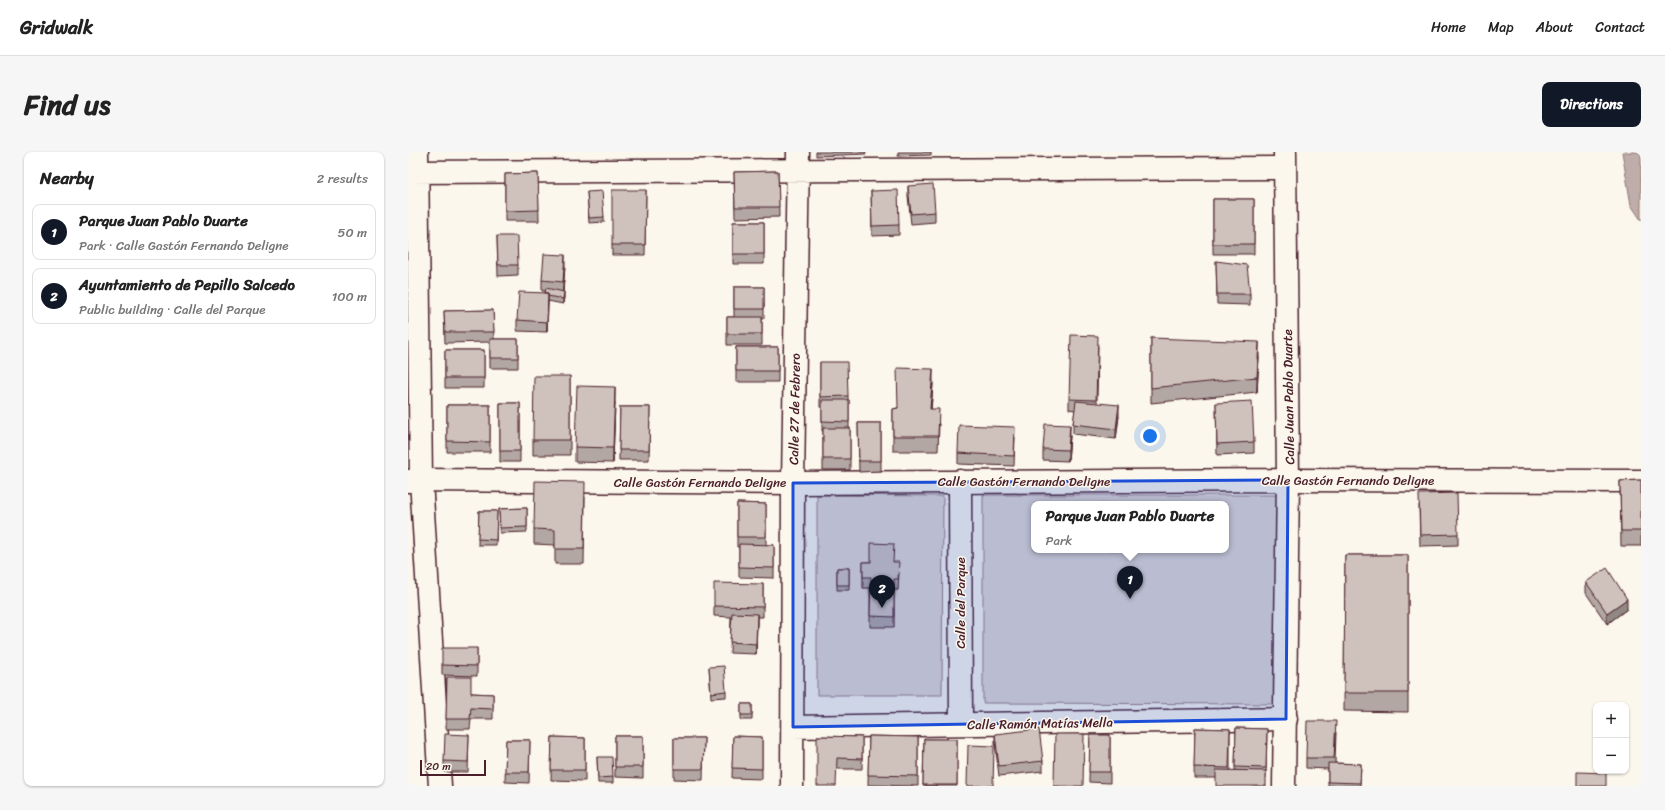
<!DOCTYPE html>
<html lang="en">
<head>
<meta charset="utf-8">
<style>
	body { margin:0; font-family:Sriracha,sans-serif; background:#f6f6f6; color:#222 }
	.controls { position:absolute; right:12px; bottom:12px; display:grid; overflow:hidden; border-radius:8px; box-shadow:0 1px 3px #0004 }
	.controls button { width:36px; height:36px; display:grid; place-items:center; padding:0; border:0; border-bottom:1px solid #e0e0e0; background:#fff; color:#222; font:20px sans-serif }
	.scale { position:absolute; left:12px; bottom:10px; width:66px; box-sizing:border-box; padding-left:4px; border:2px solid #4a1f2b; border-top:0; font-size:11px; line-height:14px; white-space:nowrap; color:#4a1f2b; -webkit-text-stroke:3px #fbf7ec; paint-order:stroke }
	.you { position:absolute; left:742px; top:284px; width:14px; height:14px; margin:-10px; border:3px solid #fff; border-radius:50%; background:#1a73e8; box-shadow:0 0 0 6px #1a73e833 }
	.badge { display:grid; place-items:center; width:26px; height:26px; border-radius:50%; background:#111827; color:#fff; font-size:13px; font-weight:700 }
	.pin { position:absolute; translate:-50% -33px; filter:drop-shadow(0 1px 2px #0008) }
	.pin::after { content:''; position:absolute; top:21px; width:14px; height:12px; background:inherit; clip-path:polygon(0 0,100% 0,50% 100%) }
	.popup { position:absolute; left:623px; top:349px; width:198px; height:52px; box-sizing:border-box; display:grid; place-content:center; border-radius:8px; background:#fff; filter:drop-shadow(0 1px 3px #0005); font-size:13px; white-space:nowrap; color:#767676 }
	.popup b { font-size:15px; color:#222 }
	.popup::after { content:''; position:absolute; left:50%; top:100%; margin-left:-8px; border:8px solid transparent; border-top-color:#fff }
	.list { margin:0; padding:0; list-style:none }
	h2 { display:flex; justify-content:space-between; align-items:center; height:52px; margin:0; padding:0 16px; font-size:17px }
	h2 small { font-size:13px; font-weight:400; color:#767676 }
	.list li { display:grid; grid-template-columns:26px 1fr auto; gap:12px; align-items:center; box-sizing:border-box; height:56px; margin:0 8px 8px; padding:0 8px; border:1px solid #e0e0e0; border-radius:8px }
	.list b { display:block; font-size:15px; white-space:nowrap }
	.list p { margin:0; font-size:13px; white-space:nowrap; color:#767676 }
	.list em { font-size:13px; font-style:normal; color:#767676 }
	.map { position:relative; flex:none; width:1233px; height:634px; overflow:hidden; border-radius:8px }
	header { display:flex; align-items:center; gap:24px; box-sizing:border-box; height:56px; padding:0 20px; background:#fff; border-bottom:1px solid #e0e0e0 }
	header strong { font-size:19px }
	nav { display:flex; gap:22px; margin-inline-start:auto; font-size:14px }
	.intro { display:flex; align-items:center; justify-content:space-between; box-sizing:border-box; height:96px; padding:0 24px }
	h1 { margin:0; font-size:28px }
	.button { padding:10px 18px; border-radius:8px; background:#111827; color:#fff; font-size:14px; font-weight:700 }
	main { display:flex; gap:24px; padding:0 24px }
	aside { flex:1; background:#fff; border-radius:8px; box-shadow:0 1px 3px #0004 }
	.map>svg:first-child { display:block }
</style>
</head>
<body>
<header>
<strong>Gridwalk</strong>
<nav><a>Home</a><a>Map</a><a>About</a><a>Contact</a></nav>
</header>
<div class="intro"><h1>Find us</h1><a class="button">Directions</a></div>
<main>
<aside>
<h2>Nearby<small>2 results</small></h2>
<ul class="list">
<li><span class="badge">1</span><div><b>Parque Juan Pablo Duarte</b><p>Park · Calle Gastón Fernando Deligne</p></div><em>50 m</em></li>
<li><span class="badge">2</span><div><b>Ayuntamiento de Pepillo Salcedo</b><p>Public building · Calle del Parque</p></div><em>100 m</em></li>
</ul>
</aside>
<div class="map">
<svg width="1233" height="634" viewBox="0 0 1233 634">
	<rect width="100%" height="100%" fill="#fbf7ec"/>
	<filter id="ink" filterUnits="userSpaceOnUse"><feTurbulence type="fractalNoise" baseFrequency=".025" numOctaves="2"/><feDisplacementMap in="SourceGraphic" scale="8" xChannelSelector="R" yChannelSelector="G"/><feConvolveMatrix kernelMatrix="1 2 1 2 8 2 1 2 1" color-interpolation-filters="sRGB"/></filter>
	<g filter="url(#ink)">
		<path fill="#e2d7d0" stroke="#967b7e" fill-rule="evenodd" d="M409,343L535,344L534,543H409ZM455,420H491L490,438H486V475L463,436H455Z
			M575,343H869V552L575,551ZM626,352H818V398H626Z"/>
		<path fill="#bfadaa" stroke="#907477" d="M1214,0H1233V68L1223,53Z"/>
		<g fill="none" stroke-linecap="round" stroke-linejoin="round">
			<defs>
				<path id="street" d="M9,0L13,328L32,634
					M0,20L877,16
					M880,328L1233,329
					M552,329L553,572
					M385,575L878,567
					M384,634L385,331L390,0"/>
				<path id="secondary" d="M0,329L13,328L385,331L880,328
					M876,634L880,328L877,0"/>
			</defs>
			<use href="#street" stroke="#4a1f2b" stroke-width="25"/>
			<use href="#secondary" stroke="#4a1f2b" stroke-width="25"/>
			<use href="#street" stroke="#fbf7ec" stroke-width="22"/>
			<use href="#secondary" stroke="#fbf7ec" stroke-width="22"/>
		</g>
		<path fill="#b2a7a2" stroke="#4a1f2b" d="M408,0H458V2L408,4Z
			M490,0H523V3L490,4Z
			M370,19L371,65L327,66L326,20Z
			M130,21L131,69H97V22Z
			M500,34L527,60V70L503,72L500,44Z
			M238,38L237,103H204V93Z
			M463,39L491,73V83L464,84Z
			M179,40L196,65V70L181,71Z
			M805,47H846V102H805Z
			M325,70H356V112H325Z
			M89,84L110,113V123L90,124Z
			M808,109L842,142V153L809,152Z
			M157,114L155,139L156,145L155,152L140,149L139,180L109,179V168L137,141L138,139H134V128Z
			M326,135H356V167H354V193H319V165H326Z
			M85,158L86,187H110V216H82V190L37,191L36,159Z
			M743,186L851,205L849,240L743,251Z
			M690,194L689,251L711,264L708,287L665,282V272L667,258L661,257V247Z
			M328,195H370V230H328Z
			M37,198H76V236H37Z
			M412,210L440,244V248H441V276H442V318H415V279H414V255H412Z
			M162,224V303H125V288Z
			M525,232L523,257L531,272L530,299H485V257L489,256Z
			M207,250L205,311L167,310V295Z
			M92,251H112V310H92Z
			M808,251L846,290V301L809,303Z
			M39,253H82V300H39Z
			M212,255H242L241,308H211Z
			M450,271H473V319L451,320Z
			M662,284L660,309L635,308V297Z
			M607,285L606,314L550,312V301Z
			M1233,328V394H1213L1212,329Z
			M177,345L176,412H147V393L126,392V377Z
			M329,351L358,352V393H366V426L331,425V395H329Z
			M1011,353L1050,382V393L1012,394Z
			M119,356V380L92,381L91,357Z
			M71,359H89L88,393H70Z
			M937,403H1000V560L936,559Z
			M455,410H486L491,420L490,438H486V475H462V436H455Z
			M429,416H441V438H429Z
			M1178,430L1219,457L1199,472L1178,441Z
			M355,432V465H349L348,502L322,501L323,465L306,464V454Z
			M69,496V524L34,523V513Z
			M301,515L318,539V545L303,546Z
			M39,525L63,541L85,542V567H63L62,577H38Z
			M333,552H344V568H333Z
			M787,576L822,577V619H827L828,576L859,577L858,626H786Z
			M928,580L927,611L953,612L952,634H920V617L898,616V606Z
			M587,582L635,609V619L591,624L587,592Z
			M61,583L60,620H36V609Z
			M682,583H702V631L681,630Z
			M207,584H235V626L207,625Z
			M325,584L354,585V627L324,626Z
			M409,584L454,585V617H429Z
			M461,584L510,585V634L460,633Z
			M144,585L177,586V629L143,628Z
			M266,586H296L295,628L266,627Z
			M516,587H549V634H515Z
			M98,588H122L121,631L97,630Z
			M189,605L205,625V631H190Z"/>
		<path fill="#918884" stroke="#4a1f2b" d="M157,103V114L155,140V130Z
			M156,140V145L155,152V147Z
			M140,141V152L139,180V170Z
			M851,190V205L849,240V225Z
			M525,217V232L522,272V257Z
			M207,235V250L205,311V296Z
			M711,253V264L708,287V277Z
			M662,273V284L660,309V298Z
			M1219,447V457L1199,472V461Z
			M349,462V472L348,502V492Z"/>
		<path fill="#cfc2bc" stroke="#4a1f2b" d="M370,19L371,55H327L326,20Z
			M130,21L131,58L97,59V22Z
			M525,32L527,60L503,62L500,34Z
			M204,38H238L237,93H204Z
			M490,38L491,73L464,74L463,39Z
			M194,39L196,65L181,66L179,40Z
			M805,47H846V92H805Z
			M325,70H356V102H325Z
			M89,84H109L110,113H90Z
			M136,102L157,103L155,130L134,128Z
			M808,109L839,113L842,142H809Z
			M326,135H356V157H326Z
			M138,136L156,140L155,147L140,144V141H137Z
			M111,140L140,141L139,170L109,168Z
			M85,158L86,180H37L36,159Z
			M319,165H354V182H319Z
			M663,183L690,184L688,248L661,247Z
			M743,186L851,190L849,225L743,236Z
			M82,187H110V206H82Z
			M328,195H370V219H328Z
			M37,198H76V226H37Z
			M412,210H439L440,244L412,245Z
			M489,216L525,217L522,257H531L530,284H485V257L490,256Z
			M126,224H162V288H125Z
			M169,234L207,235L205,296L167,295Z
			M414,248H441V270L414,269Z
			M668,249L711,253L708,277L665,272Z
			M844,249L846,290L809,292L808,251Z
			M92,251H112V299H92Z
			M39,253H82V290L39,289Z
			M212,255H242L241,298H211Z
			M450,271H473V309H451Z
			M637,272L662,273L660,298L635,297Z
			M551,273L607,275L606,304L550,301Z
			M415,276H442V307H415Z
			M1233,328V379H1213L1212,329Z
			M127,329L177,330L176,397H147V378L126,377Z
			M1049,341L1050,382L1012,383L1011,342Z
			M329,351L358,352V385H329Z
			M119,356V375L92,376L91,357Z
			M71,359H89L88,388L70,387Z
			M463,391L486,392L485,410H491L490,427H486V465L462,464L463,425H455V410H463Z
			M331,392L366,393V416L331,415Z
			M937,403H1000V541H936Z
			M429,416H441V433H429Z
			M1199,416L1219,447L1199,461L1178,430Z
			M306,431L355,432V455L306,454Z
			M324,461L349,462L348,492L322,490Z
			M34,496H69V514L34,513Z
			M316,514L318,539L303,541L301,515Z
			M39,525H63V541L85,542V557L63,556L62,567H38Z
			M333,552H344V563H333Z
			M899,569H928L926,606H898Z
			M787,576L822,577L821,616L786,615Z
			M828,576L859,577L858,616L827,615Z
			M631,577L635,609L591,614L587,582Z
			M37,582L61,583L60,610L36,609Z
			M647,582H676L675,634H646Z
			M682,583H702V620H681Z
			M207,584H235V615H207Z
			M325,584L354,585V617L324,616Z
			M409,584L454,585V607L429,606L428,634H409Z
			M461,584L510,585V624L460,623Z
			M144,585L177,586V618H143Z
			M266,586H296L295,617H266Z
			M516,587H549V633H515Z
			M98,588H122L121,620H97Z
			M560,593L586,594L585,634H559Z
			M189,605H204L205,625L190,626Z
			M920,611L953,612L952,631L920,630Z
			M808,618L858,619V634H808Z
			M1169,620L1198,621V634H1169Z"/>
	</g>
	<path fill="#1d4ed8" fill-opacity="0.2" stroke="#1d4ed8" stroke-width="3" stroke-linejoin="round" d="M880,328L878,567L385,575V331Z"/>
	<g text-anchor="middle" stroke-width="3" stroke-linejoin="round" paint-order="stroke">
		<g font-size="13" fill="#4a1f2b" stroke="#fbf7ec">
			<text transform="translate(880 245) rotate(-91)" y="5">Calle Juan Pablo Duarte</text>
			<text transform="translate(386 257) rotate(-89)" y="5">Calle 27 de Febrero</text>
			<text x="940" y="333">Calle Gastón Fernando Deligne</text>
			<text x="616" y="334">Calle Gastón Fernando Deligne</text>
			<text x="292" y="335">Calle Gastón Fernando Deligne</text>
			<text transform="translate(552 451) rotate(-90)" y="5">Calle del Parque</text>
			<text transform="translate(632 571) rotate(-1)" y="5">Calle Ramón Matías Mella</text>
		</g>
	</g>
</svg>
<div class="controls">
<button>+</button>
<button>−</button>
</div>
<div class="scale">20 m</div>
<div class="you"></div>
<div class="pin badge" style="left:722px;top:447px">1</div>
<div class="popup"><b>Parque Juan Pablo Duarte</b>Park</div>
<div class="pin badge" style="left:474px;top:456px">2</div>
</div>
</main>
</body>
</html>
